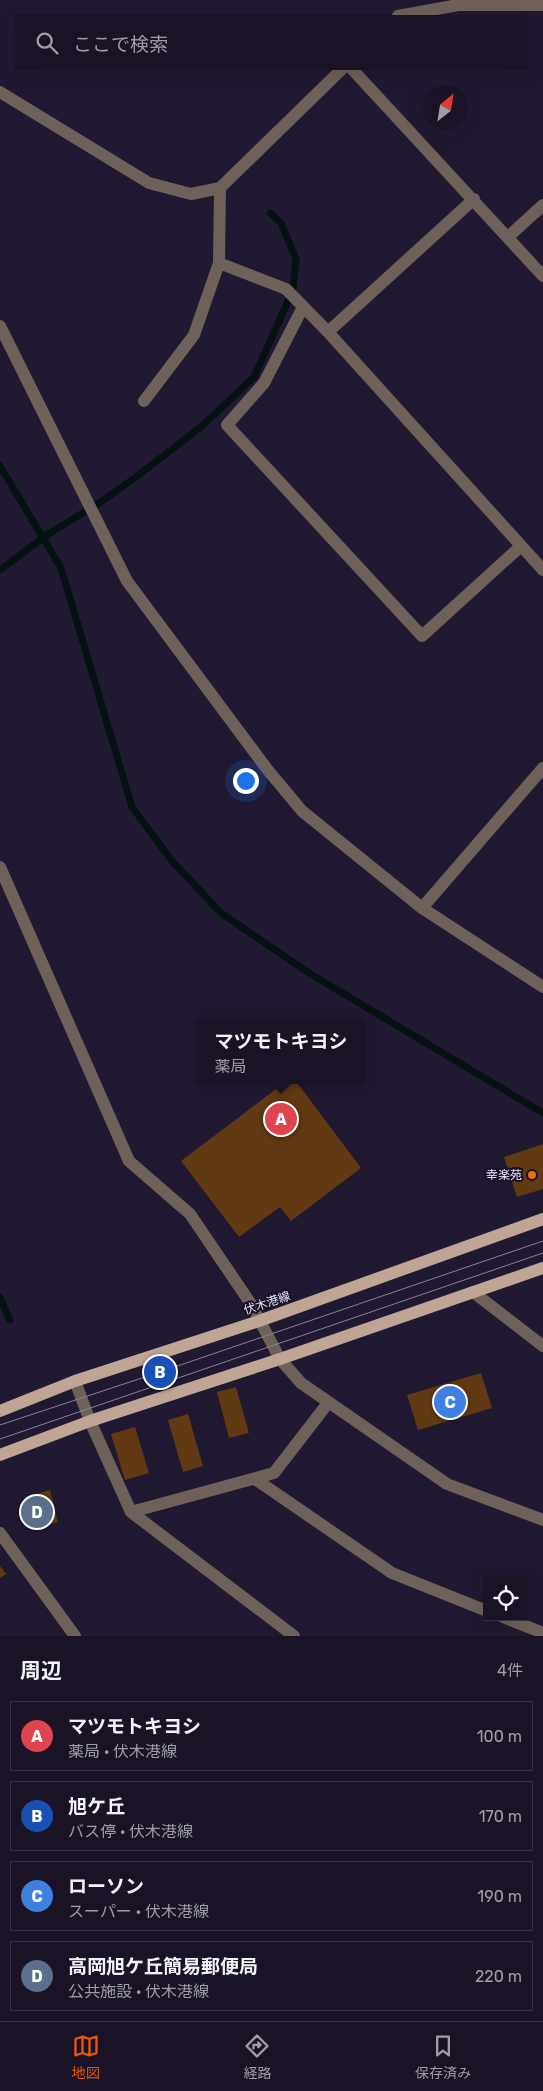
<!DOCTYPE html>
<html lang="ja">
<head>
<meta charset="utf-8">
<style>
	body { margin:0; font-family:Rubik,"Noto Sans JP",sans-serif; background:#262032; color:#f1f3f6 }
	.controls { position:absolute; right:15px; bottom:15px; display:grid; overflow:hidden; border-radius:0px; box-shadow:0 5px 20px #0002 }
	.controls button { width:45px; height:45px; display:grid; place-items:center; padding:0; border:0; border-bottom:1px solid #373242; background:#191325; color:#f1f3f6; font:25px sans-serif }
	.compass { position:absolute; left:423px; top:85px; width:45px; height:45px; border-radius:50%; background:#191325; box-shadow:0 5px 20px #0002; rotate:30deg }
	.you { position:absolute; left:245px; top:780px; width:18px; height:18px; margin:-12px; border:4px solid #fff; border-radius:50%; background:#1a73e8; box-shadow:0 0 0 8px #1a73e833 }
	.badge { display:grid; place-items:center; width:32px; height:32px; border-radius:50%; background:#ea580c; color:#fff; font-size:16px; font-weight:700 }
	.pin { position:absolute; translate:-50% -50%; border:2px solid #fff; box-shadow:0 1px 5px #0006 }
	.popup { position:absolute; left:197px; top:1019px; width:168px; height:65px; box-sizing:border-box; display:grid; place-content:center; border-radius:0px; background:#191325; filter:drop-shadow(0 1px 4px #0005); font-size:16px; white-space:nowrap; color:#9f9ea7 }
	.popup b { font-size:19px; color:#f1f3f6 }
	.popup::after { content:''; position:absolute; left:50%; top:100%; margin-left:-10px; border:10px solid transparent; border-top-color:#191325 }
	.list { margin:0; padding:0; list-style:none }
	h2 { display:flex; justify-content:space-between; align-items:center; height:65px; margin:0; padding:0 20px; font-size:21px }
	h2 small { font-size:16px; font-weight:400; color:#9f9ea7 }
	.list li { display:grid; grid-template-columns:32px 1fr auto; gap:15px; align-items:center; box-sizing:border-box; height:70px; margin:0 10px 10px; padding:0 10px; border:1px solid #373242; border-radius:0px }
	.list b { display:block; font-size:19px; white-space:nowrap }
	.list p { margin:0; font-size:16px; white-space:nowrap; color:#9f9ea7 }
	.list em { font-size:16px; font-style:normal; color:#9f9ea7 }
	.icon { flex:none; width:28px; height:28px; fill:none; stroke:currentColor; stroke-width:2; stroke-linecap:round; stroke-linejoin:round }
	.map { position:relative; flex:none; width:543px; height:1636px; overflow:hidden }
	.search { position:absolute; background:#191325; box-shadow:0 5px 20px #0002; left:15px; right:15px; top:15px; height:55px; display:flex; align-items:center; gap:12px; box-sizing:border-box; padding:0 18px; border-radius:0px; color:#9f9ea7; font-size:19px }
	.sheet { height:385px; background:#191325 }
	nav { display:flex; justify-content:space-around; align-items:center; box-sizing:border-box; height:70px; border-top:1px solid #373242; background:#191325; font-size:14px; color:#9f9ea7 }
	nav a { display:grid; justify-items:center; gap:2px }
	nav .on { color:#ea580c }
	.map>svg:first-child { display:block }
</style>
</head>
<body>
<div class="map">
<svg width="543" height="1636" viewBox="0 0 543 1636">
	<rect width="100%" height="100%" fill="#211931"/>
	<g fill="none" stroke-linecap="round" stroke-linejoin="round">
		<path stroke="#041012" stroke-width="7" d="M0,466L61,568L132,807L172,861L221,913L309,973L543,1113
			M0,570L44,537L102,501L136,477L202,426L254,377L293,290L296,259L281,223L270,213
			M0,1298L10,1320"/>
	</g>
	<path fill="#613912" d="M288,1080H295L361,1168L291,1221L280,1207L239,1237L181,1161Z
		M543,1144V1189L517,1197L504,1157Z
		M481,1373L492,1408L418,1430L407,1395Z
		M236,1387L249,1433L229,1438L217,1392Z
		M188,1414L203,1466L183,1472L168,1420Z
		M135,1427L149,1473L125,1480L111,1434Z
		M50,1490L58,1522L34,1529L25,1497Z
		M0,1566L6,1574L0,1578Z"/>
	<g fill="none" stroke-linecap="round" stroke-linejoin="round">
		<path stroke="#6e6159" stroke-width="12" d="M398,16L458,5H543
			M352,69L543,276
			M0,92L149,183L191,194L220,188L342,69
			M474,199L328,332L543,570
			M508,237L543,205
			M219,263L286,289L328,332
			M303,307L264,383L227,425L422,636L521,546
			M0,326L127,581L267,769L302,811L422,908L543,987
			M144,401L194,335L219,263L220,188
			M0,867L129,1161L190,1214L251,1304L280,1359L301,1383L447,1484L543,1520
			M422,908L543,768
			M473,1292L543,1346
			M75,1381L90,1421L131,1512L294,1636
			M255,1479L392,1573L487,1611
			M131,1512L274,1473L328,1403
			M0,1533L75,1636
			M503,1617L543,1633"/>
		<path stroke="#bfa594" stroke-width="12" d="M0,1411L75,1381L259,1321L543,1219
			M0,1455L90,1421L280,1359L543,1268"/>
		<path stroke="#898397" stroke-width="1" d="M0,1425L160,1372L543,1241
			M0,1439L543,1253"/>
	</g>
	<circle fill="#e8710a" stroke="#171027" stroke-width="2" cx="532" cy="1175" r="5"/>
	<g text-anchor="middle" stroke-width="4" stroke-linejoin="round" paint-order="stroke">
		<g font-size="12" fill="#ede9fa" stroke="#171027" text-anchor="end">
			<text x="522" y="1179">幸楽苑</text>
		</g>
		<g font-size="12" fill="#ede9fa" stroke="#171027">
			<text transform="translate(267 1303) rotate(-19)" y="4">伏木港線</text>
		</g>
	</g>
</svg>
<div class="controls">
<button><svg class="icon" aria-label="locate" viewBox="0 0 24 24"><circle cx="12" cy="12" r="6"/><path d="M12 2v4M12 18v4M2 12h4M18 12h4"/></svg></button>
</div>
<svg class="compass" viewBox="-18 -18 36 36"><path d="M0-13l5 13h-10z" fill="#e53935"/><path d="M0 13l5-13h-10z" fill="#9f9ea7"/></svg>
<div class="you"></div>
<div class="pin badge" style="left:281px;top:1119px;background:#e0444e">A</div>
<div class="popup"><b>マツモトキヨシ</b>薬局</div>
<div class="pin badge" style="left:160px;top:1372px;background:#1a4fb4">B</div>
<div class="pin badge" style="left:450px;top:1402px;background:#3f7fe0">C</div>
<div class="pin badge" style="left:37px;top:1512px;background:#5c6f8a">D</div>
<div class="search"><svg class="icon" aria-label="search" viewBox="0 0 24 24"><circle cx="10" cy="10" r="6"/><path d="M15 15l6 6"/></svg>ここで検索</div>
</div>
<section class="sheet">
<h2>周辺<small>4件</small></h2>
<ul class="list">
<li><span class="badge" style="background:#e0444e">A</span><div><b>マツモトキヨシ</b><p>薬局 · 伏木港線</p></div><em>100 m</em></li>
<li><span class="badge" style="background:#1a4fb4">B</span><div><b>旭ケ丘</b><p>バス停 · 伏木港線</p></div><em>170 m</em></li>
<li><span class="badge" style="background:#3f7fe0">C</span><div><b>ローソン</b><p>スーパー · 伏木港線</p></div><em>190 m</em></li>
<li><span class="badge" style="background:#5c6f8a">D</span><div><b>高岡旭ケ丘簡易郵便局</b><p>公共施設 · 伏木港線</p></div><em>220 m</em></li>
</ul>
</section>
<nav>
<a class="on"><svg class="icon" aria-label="map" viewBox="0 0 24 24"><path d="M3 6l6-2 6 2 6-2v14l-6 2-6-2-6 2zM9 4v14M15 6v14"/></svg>地図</a>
<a><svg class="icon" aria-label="directions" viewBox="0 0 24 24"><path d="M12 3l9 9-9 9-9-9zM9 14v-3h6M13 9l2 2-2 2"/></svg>経路</a>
<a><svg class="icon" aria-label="saved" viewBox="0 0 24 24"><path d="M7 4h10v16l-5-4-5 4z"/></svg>保存済み</a>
</nav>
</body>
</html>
